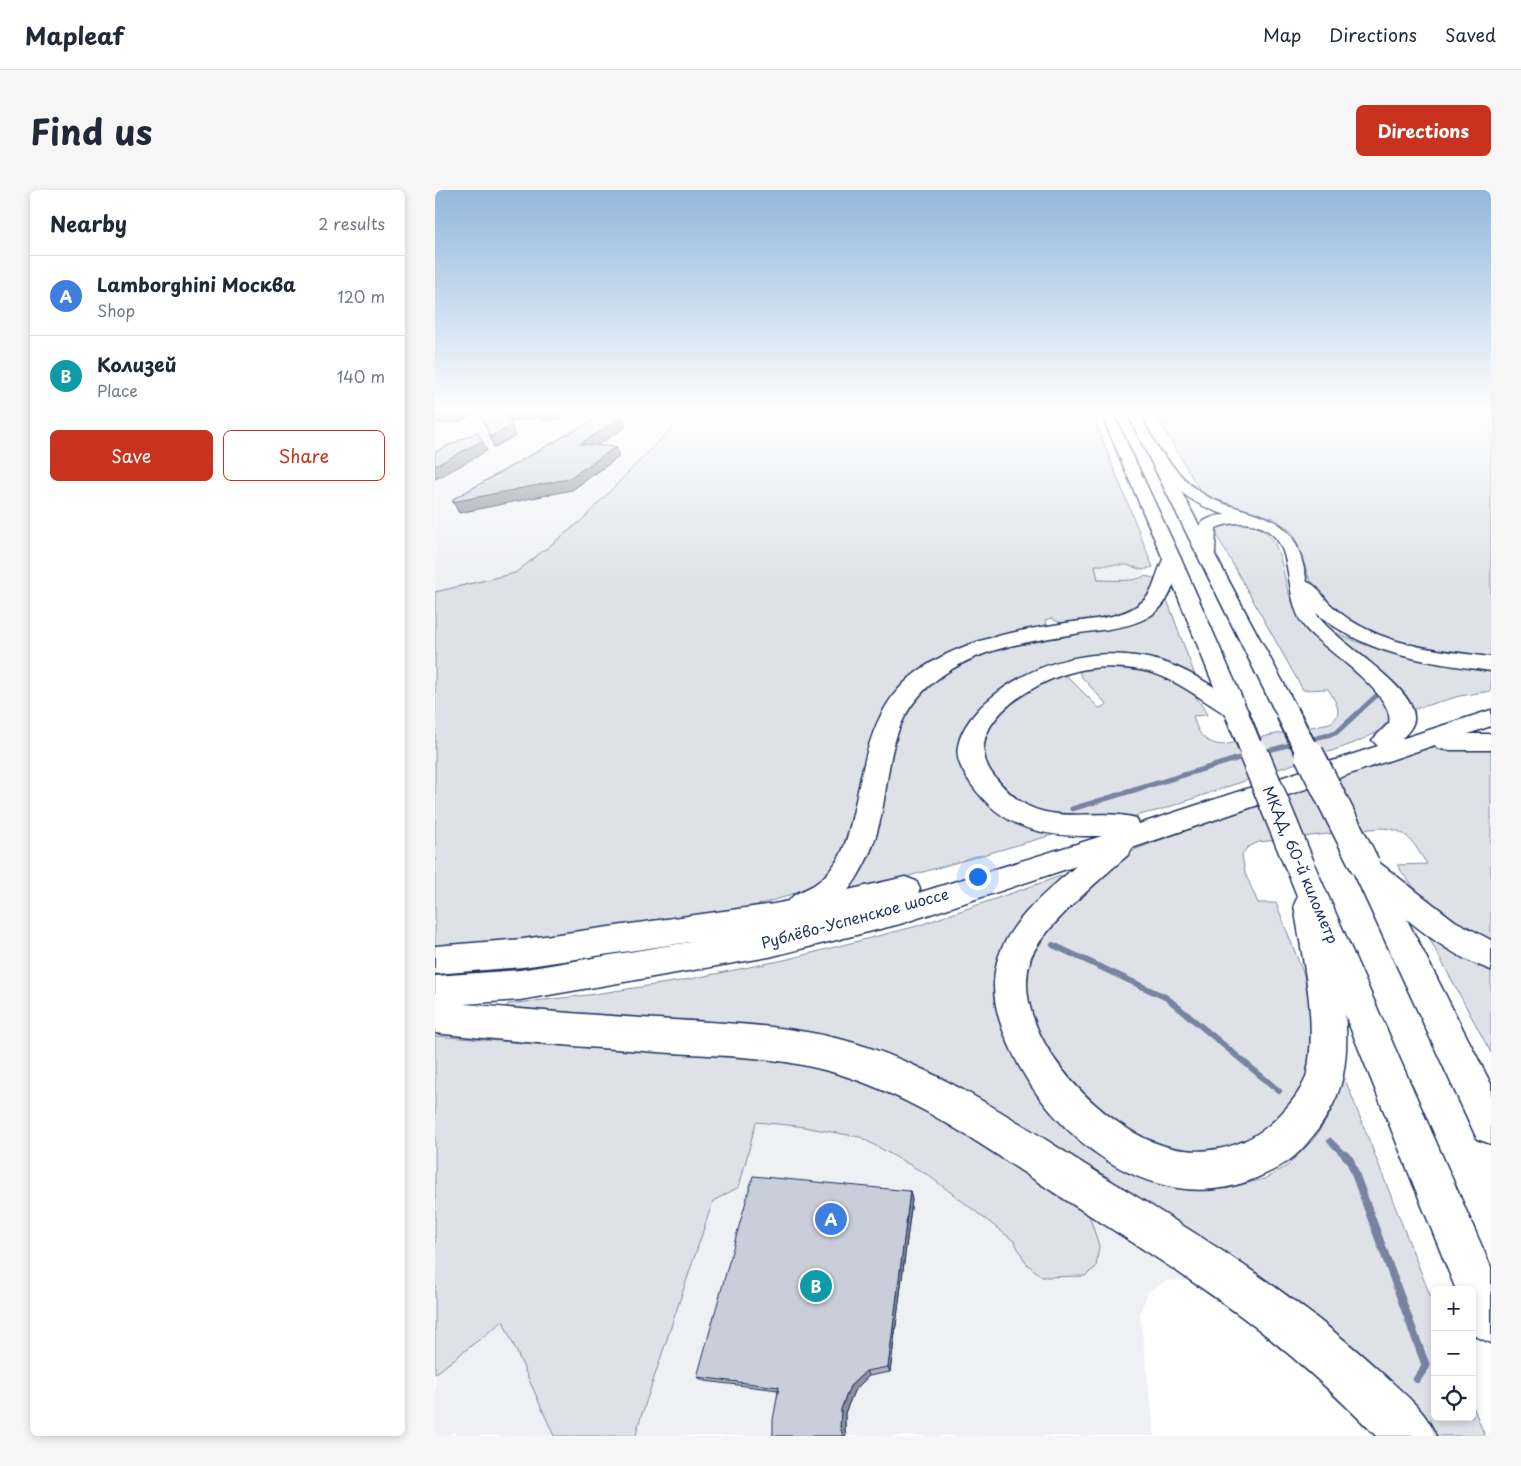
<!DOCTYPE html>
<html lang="en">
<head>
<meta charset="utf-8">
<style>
	body { margin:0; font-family:"Playpen Sans",sans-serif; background:#f6f6f7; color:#1f2937 }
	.controls { position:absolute; right:15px; bottom:15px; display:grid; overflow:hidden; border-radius:8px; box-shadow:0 2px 8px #0003 }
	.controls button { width:45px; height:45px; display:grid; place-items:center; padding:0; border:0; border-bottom:1px solid #e0e1e3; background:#fff; color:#1f2937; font:25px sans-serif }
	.you { position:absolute; left:542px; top:686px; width:18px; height:18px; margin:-12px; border:4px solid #fff; border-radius:50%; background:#1a73e8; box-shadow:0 0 0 8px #1a73e833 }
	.badge { display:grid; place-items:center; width:32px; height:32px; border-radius:50%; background:#c8321e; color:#fff; font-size:16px; font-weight:700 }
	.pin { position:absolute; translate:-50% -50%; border:2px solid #fff; box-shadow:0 1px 5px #0006 }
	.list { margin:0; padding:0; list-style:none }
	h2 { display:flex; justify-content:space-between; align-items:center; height:65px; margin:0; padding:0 20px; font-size:21px }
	h2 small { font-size:16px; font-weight:400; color:#747a83 }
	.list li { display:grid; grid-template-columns:32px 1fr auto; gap:15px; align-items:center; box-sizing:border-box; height:80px; padding:0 20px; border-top:1px solid #e0e1e3 }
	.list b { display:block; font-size:19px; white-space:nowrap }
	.list p { margin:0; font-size:16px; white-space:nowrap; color:#747a83 }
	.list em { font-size:16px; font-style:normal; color:#747a83 }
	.actions { display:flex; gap:10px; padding:15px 20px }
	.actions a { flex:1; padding:11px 0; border:1px solid #c8321e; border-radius:8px; text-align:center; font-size:18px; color:#c8321e }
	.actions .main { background:#c8321e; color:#fff }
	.icon { flex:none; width:28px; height:28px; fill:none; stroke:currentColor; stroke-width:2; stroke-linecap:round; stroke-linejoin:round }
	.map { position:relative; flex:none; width:1056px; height:1246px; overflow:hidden; border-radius:8px }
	header { display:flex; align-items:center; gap:30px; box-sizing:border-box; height:70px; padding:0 25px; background:#fff; border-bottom:1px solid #e0e1e3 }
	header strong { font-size:24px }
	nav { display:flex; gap:28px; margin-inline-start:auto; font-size:18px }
	.intro { display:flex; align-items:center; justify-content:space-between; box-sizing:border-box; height:120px; padding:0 30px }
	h1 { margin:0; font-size:35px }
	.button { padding:12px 22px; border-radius:8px; background:#c8321e; color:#fff; font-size:18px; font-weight:700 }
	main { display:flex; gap:30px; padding:0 30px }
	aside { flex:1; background:#fff; border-radius:8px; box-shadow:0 2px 8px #0003 }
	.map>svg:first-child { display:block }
</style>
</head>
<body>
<header>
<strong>Mapleaf</strong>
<nav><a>Map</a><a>Directions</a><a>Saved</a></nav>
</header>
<div class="intro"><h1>Find us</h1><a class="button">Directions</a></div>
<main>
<aside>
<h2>Nearby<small>2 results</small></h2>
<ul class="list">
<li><span class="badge" style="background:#3f7fe0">A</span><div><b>Lamborghini Москва</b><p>Shop</p></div><em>120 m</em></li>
<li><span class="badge" style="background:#0f9aa8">B</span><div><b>Колизей</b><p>Place</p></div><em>140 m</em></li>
</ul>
<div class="actions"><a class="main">Save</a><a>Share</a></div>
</aside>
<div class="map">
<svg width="1056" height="1246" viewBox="0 0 1056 1246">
	<rect width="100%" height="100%" fill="#fff"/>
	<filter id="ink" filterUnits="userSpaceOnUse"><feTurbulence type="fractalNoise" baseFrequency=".02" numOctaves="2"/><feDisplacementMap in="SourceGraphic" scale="10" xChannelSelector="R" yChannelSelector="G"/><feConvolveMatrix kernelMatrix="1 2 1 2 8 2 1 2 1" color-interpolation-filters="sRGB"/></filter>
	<g filter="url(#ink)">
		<path fill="#eff0f4" d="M0,221H253L146,331L80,383L0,402Z
			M659,375H692L708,380L710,386H705L700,390H663Z
			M321,932L363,936L425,947L493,985L579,1051L591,1073L664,1056L654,1025L754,1090L731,1091L713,1102L705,1124L720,1246H201L203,1236L278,1011L304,997Z
			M68,1131L119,1246H21L19,1241L13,1246H0V1184Z"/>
		<path fill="#dee1e7" stroke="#7c88a2" d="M253,221H656L718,377L708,380L692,375H660L663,390C674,390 686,391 697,390C707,389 708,383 720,389L722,393C717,400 713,409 706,414C691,425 630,443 617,428L610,430L612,433L608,437L470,494L456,509L445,530L420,627L403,675L384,692L350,707L315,717L79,753L0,759V402L80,383L146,331Z
			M718,221H1056V470L989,462L914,436L882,403L874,388L860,347L855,340L839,328L789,313L767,304Z
			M798,333C857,333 839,383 862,421C878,447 920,469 940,494C947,503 952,516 958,527L941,543L917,554L725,620L687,629L626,628L584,616L548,579L547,544L572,513L619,484L630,485L635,489L664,518L672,515L646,486L644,481C652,474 664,476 674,476C715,478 753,484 772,525L758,526C763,543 768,553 788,555L895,533C910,524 900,511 893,499L868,500L781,344V340L784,336Z
			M731,407L762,491L705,469L589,487L529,573L628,642L425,700L410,702L458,542L488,495L552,460L684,434Z
			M890,436C940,466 999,472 1056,478V501L1025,506L976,520Z
			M1017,556L1056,557V758C1018,732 988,715 962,675L992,674C978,653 973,638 944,638L824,652L813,657L807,664L810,683L823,713H841L869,785L877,826L876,880L861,909L838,937L782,966L723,960L669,931L604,852L589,806L592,770L603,753L631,718L675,678L701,659L949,567L979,558Z
			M643,680L579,747L580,862L753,996L793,998L829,989L852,976L879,949L895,924L908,884L1000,1118V1227H1037V1214L1050,1246H996L467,876L68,824L73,814L153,805L245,791L349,770L482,736Z
			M986,733L1056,776V863Z
			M0,846L151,858L324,866L373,872L454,901L535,942L654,1025L664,1056L661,1077L650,1086L607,1087L591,1073L579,1051L493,985L425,947L363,936L321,932L304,997L278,1011L203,1236L201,1246H119L68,1131L0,1184Z"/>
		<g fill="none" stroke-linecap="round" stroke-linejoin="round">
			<path stroke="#77839f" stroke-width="4.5" d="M873,550L901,543L942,505
				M827,562L862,553"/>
			<path stroke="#77839f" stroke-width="5" d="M637,619L811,566"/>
			<path stroke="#77839f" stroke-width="6" d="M618,755L732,808L844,901
				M895,951L911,967"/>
			<path stroke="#77839f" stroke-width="8" d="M910,965L915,970L991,1176L982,1189"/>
			<defs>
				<path id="major" d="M721,261L726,262C739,277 752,295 770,305C781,312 794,315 806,319C854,333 862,343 872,392C882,394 887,406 894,413C900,419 908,425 915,430C957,457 1008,461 1056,467V481C991,472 934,466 881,423C898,452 983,496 979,530C978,537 971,545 966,549L1056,520V536L1033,544H1056V560H1011L1002,558L1000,555L697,658L694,664C670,685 603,741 595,771C575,842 660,930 721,953C762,969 809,960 840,930C852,918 868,900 872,883C883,828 867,770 859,715L863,706L874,703L885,706L889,715C900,769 919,829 908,885C903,913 884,941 865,961C852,974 836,982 819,989C720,1030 613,946 575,857C563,831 554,802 562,772C572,733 612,701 641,676L465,734L334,767L85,810L29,814C94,820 158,825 222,829C285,833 348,834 409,850C505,876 589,937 673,989C769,1048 865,1107 948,1184C969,1204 990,1219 1001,1246H941C904,1208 865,1172 823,1139C757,1088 685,1045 615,1000C542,952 468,898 381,878C329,865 275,866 222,862C148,857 74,851 0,843V786L85,780L261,751L88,777L0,784V756L88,749L339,714L354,711C358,703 371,700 379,695C390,688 400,675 406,664C412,651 415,637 418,624C430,572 435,517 482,482C525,450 580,441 631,433C656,429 687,429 707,412C722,400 720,380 731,365L737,364L743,365L746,369C741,387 737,407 723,420C702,439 667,439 640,444C597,451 551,457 514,481C433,532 467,604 429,675C424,684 420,692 413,700L470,687L481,691L485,699L483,703L667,646C611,647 570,642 536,594C529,583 520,570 523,556C526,539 539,523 551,512C598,470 664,454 725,471C755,480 782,499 808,515L812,520L808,525L800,527L792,525C765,509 737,485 705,480C682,476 656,476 634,483C594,494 522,539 559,586C569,598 579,609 593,616C628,633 667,618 701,628L704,634L943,556L937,550L954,533C961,505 892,461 873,441C848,414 860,366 838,345C824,331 799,330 781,338L780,363L777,367L771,368L765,367L762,363L764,336C770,328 782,325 791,325C754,313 736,297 714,265L716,262Z
					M932,668L942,671L1020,731L1056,750V780C1004,762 963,721 922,687L917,679L922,671Z"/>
				<path id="highway" d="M665,221H677L746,369L814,524L810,529L802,531L794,529L790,524L728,369Z
					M691,221H703L864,522L860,527L852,529L844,527L840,522Z
					M930,664L940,667L1056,894V954L1042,949L915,675L920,667Z
					M865,665L875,668L880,676L1056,1077V1153L1040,1146L1037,1140V1100H1021L850,676L855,668Z"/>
			</defs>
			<use href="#major" stroke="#1b2f5e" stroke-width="3"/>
			<use href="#highway" stroke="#1b2f5e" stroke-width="3"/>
			<use href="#major" fill="#fff" fill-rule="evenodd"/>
			<use href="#highway" fill="#fff" fill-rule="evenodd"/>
			<defs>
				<path id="highway-bridge-far1" d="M852,522L874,566
					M802,524L819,566"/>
				<path id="highway-bridge" d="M819,564L865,676
					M874,564L930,675"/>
			</defs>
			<use href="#highway-bridge-far1" stroke="#1b2f5e" stroke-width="26" stroke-linecap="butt"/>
			<use href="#highway-bridge" stroke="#1b2f5e" stroke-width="32" stroke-linecap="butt"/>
			<use href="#highway-bridge-far1" stroke="#fff" stroke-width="22"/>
			<use href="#highway-bridge" stroke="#fff" stroke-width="29"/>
		</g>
		<path fill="#aeb1bb" stroke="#1b2f5e" d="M0,221H146L126,224L128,228L109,231L106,227L74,232L80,246L59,257L45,221L25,231L5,234H0Z
			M205,221H231L228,222Z
			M475,1001L477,1010L455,1182L434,1186L419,1201L410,1223V1240L411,1246H338L343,1200L270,1191L262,1187Z"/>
		<path fill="#8d9099" stroke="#1b2f5e" d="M22,221H45L25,231L5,234L1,225Z
			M83,221H104L106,227L73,232L69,223Z
			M112,221H146L126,224L128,228L109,231L105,222Z
			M153,221H170L154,223Z
			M188,227L191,237L148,264L145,254Z
			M76,236L80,246L59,257L55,247Z
			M47,251L52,261L3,288L0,289V276Z
			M181,257L184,267L137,300L24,323L18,312Z
			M475,1001L477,1010L455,1182L453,1177Z
			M431,1181L434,1186L419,1201L410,1223V1240L411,1246H408L405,1237L406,1219L415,1196Z"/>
		<path fill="#caceda" stroke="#1b2f5e" d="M0,221H22L1,225H0Z
			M44,221H83L69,223L76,236L55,247Z
			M174,221H183L188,227L145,254L181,257L133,289L18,312V309Z
			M42,242L47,251L0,276V262Z
			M318,986L475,1001L453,1177L431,1181L415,1196L406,1219L405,1237L408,1246H338V1230L344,1197L262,1187Z"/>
	</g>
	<linearGradient id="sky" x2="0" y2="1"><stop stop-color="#93b7dc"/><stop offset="0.56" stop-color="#fff"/><stop offset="1" stop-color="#fff" stop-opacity="0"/></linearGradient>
	<rect width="1056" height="395" fill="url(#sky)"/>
	<g text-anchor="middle" stroke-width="4" stroke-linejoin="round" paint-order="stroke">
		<g font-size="15" fill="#1b2f5e" stroke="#fff">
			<text transform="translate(865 675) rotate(67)" y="5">МКАД, 60-й километр</text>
			<text transform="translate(420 729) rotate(-15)" y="5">Рублёво-Успенское шоссе</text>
		</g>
	</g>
</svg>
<div class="controls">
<button>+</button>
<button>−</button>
<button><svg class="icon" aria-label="locate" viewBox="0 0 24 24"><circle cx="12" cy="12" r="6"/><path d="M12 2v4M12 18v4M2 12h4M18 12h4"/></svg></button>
</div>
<div class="you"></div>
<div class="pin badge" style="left:396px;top:1029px;background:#3f7fe0">A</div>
<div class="pin badge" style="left:381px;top:1096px;background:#0f9aa8">B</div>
</div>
</main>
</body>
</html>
